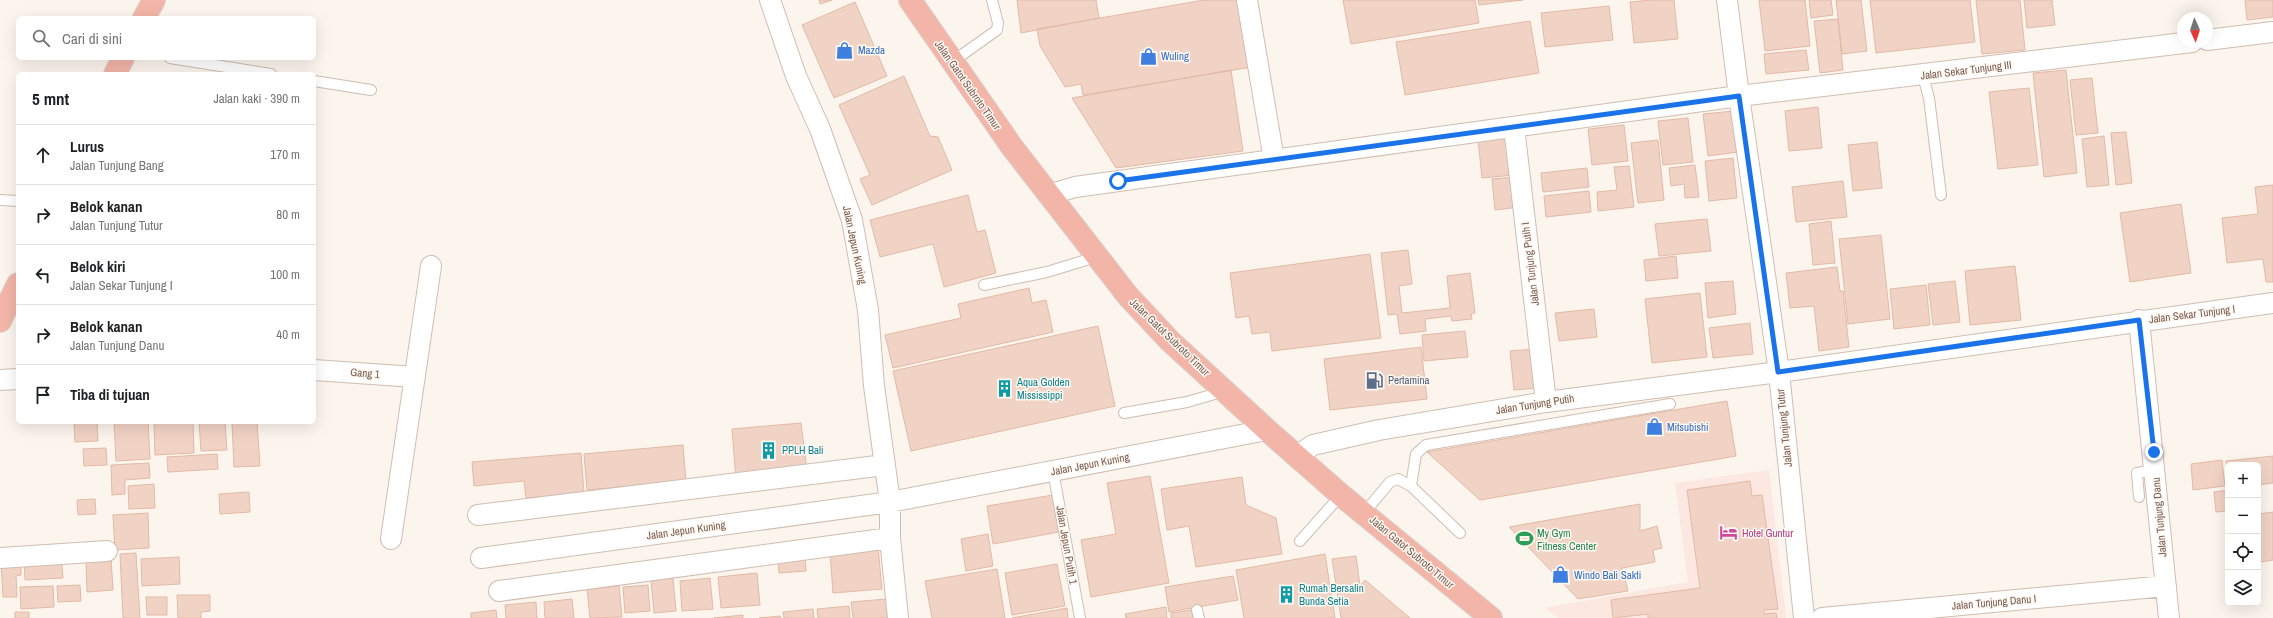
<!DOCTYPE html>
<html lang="id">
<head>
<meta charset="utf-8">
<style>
	body { margin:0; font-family:"Archivo Narrow",sans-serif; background:#f2f2f2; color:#202124 }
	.controls { position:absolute; right:12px; bottom:12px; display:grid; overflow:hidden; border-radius:6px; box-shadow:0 4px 16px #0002 }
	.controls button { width:36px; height:36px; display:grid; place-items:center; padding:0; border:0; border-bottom:1px solid #e0e0e0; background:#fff; color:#202124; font:20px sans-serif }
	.compass { position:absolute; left:2177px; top:12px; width:36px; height:36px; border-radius:50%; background:#fff; box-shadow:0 4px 16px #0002; rotate:177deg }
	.stop { position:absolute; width:12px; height:12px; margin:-9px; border:3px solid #1a73e8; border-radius:50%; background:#fff }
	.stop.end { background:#1a73e8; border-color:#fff; box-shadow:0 1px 4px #0008 }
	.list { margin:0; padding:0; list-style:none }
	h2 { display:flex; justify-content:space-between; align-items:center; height:52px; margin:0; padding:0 16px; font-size:17px }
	h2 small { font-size:13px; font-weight:400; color:#757577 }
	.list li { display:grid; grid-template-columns:26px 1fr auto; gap:12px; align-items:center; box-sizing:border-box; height:60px; padding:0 16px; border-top:1px solid #e0e0e0 }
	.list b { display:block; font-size:15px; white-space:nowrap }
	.list p { margin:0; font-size:13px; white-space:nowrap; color:#757577 }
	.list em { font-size:13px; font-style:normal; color:#757577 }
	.icon { flex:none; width:22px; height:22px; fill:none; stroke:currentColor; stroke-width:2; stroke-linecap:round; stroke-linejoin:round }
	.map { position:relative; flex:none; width:2273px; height:618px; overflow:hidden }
	.search { position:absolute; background:#fff; box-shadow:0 4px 16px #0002; left:16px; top:16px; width:300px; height:44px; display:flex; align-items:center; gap:10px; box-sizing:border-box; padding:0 14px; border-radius:6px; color:#757577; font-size:15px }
	.panel { position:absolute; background:#fff; box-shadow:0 4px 16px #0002; left:16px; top:72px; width:300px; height:352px; border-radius:6px }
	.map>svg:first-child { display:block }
</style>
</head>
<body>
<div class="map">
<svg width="2273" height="618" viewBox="0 0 2273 618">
	<rect width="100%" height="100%" fill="#fcf5ed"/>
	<path fill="#fce7e1" d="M1769,470L1786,618H1558L1545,608L1688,582L1675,483Z"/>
	<path fill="#f1d3c5" stroke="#e3b9a6" d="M819,0H832L820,4Z
		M1017,0H1096L1099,18L1021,33Z
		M1204,0H1242L1252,67L1083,95L1081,84L1065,87L1040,46L1037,29Z
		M1343,0H1475L1479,23L1351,44Z
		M1478,0H1523L1479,5Z
		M1651,0H1674L1678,39L1634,43L1630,2Z
		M1759,0H1805L1810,46L1765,51Z
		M1809,0H1831L1833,15L1811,18Z
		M1836,0H1861L1867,51L1842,54Z
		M1870,0H1970L1975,42L1876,53Z
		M1976,0H2020L2025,50L1982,54Z
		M2024,0H2052L2055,25L2027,28Z
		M2245,0H2273V17L2247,20Z
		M855,2L887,76L834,98L802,25Z
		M1609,6L1613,40L1545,47L1541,13Z
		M1838,19L1843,70L1820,73L1814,21Z
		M1530,21L1539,73L1405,95L1396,42Z
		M1806,50L1809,70L1766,74L1764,54Z
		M1231,70L1243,151L1116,168L1072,98Z
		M2066,70L2077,173L2044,177L2033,73Z
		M904,76L930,136L938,137L952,170L872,205L860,179L870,175L839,105Z
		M2092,78L2098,133L2076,135L2070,80Z
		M2029,88L2038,165L1998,169L1989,92Z
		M1818,107L1822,148L1789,151L1785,111Z
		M1734,111L1738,152L1708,156L1703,114Z
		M1688,118L1693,162L1663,165L1658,121Z
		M1624,125L1628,161L1592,165L1588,129Z
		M2126,132L2132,183L2116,185L2111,133Z
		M1510,136L1514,175L1482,178L1478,139Z
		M2104,136L2109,185L2087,187L2082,139Z
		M1658,140L1664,200L1638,203L1631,143Z
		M1877,142L1882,188L1853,191L1848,145Z
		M1733,158L1737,198L1709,201L1705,161Z
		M1695,165L1699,197L1685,198L1684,184L1671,186L1669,168Z
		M1629,166L1634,207L1598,211L1597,192L1617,190L1614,167Z
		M1587,168L1589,187L1543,192L1541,173Z
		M1516,177L1519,207L1495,210L1492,179Z
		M1843,181L1847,217L1796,222L1792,187Z
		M2273,185V282H2266L2263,259L2227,263L2222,218L2258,214L2255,187Z
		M1589,191L1591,212L1546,217L1544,196Z
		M968,195L977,232L985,230L996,273L944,287L933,244L880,257L870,220Z
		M2181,204L2191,273L2130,282L2120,213Z
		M1707,219L1711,251L1659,256L1655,224Z
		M1831,221L1835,263L1813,265L1809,224Z
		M1881,235L1890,319L1848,324L1839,239Z
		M1408,250L1412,284L1399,286L1402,313L1450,308L1447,276L1470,273L1475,313L1471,314L1472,319L1452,321L1451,316L1425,319L1426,331L1400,334L1397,314L1388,315L1381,253Z
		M1370,254L1381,338L1272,351L1270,332L1252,334L1249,316L1236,318L1230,273Z
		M1676,256L1678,278L1646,281L1644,260Z
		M2015,266L2021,320L1970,325L1965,271Z
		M1837,267L1840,291H1843L1849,347L1819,351L1814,306L1790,308L1786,273Z
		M1733,281L1736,314L1708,318L1705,283Z
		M1955,281L1960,322L1933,325L1928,284Z
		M1926,285L1930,325L1894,329L1890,289Z
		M1029,288L1032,303L1046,300L1053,332L893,368L885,335L961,318L958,304Z
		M1700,293L1707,357L1652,363L1645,299Z
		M1594,309L1597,337L1559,341L1555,313Z
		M1750,323L1753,354L1713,358L1709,328Z
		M1098,326L1115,406L911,451L893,371Z
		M1465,331L1468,357L1424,361L1422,335Z
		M1421,347L1427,399L1330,410L1324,359Z
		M1534,349L1538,388L1514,390L1510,351Z
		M1727,401L1736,456L1480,500L1427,452Z
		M97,422L98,441L75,442L74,423Z
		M114,422H148L150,459L116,461Z
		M154,422H193L194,453L155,455Z
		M199,422H225L227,450L201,451Z
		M232,422H257L260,466L234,467Z
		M801,423L807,471L736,480L732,429Z
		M683,445L686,481L587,490L584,454Z
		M106,448L107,465L84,466L83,449Z
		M581,453L584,493L526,498L524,481L474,486L472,462Z
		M217,454L218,469L168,472L167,457Z
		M2273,456V483L2258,485V465H2228V482L2226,461Z
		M2222,460L2225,486L2193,490L2191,464Z
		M149,463L150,478L125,480V494L112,495L111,465Z
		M1150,476L1169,583L1091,597L1081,540L1116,534L1107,483Z
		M1242,477L1246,505L1276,518L1282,554L1196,567L1189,526L1167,530L1161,489Z
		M1750,481L1752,496L1762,495L1778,609L1764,610V614L1776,613L1777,618H1648V614L1613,618L1611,600L1700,588L1687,490Z
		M154,484L155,508L129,509L128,486Z
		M2228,490V511L2216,512L2214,492Z
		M249,492L250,512L220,514L219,494Z
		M1053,495L1059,532L993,544L987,506Z
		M95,499L96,514L78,515L77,500Z
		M1640,504V531L1657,526L1662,548L1653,550L1655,562L1622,568L1628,591L1578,599L1509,527Z
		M2273,512V560L2260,562L2258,514Z
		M148,513L149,548L115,550L113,515Z
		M988,534L993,566L966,571L961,539Z
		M878,547L882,589L833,593L830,552Z
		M136,553L140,618H123L120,554Z
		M1325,554L1335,618H1244L1236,570Z
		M61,555L63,578L25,580L24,557Z
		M1356,556L1360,586L1365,580L1410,618H1341L1332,559Z
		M179,557L180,584L142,586L141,559Z
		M805,557L806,571L779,573L778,559Z
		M111,558L113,590L87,592L86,559Z
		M21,560V575L16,576L17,597H3L1,561Z
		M1057,564L1065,606L1012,615L1005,573Z
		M997,569L1005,618H932L925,581Z
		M757,573L760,605L721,608L718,577Z
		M1233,576L1238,600L1169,612L1165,587Z
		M673,578L676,611L654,613L651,580Z
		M710,578L713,609L682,611L680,581Z
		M80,585L81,601L58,602L57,586Z
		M648,585L650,611L625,613L623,587Z
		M53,586L54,607L21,609L20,587Z
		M619,586L622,617L590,618L587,589Z
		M177,595H210V611L201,612V618H178Z
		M146,597H167V615H147Z
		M572,599L574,618H545L544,602Z
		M886,599L888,618H853L851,602Z
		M536,602L537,618H506L505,605Z
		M849,606L850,618H818L817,609Z
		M1166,607L1167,618H1126L1125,614Z
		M1067,608L1068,618H1012Z
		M813,609L814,618H784L783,612Z
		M496,610L497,618H471V613Z
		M1192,610L1194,618H1171V613Z
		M15,612H29V618H15Z
		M743,615V618H714Z
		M780,616L781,618H759Z"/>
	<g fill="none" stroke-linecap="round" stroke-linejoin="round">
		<defs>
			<path id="lane" d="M170,58L271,74
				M952,62L997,30L998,23L992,0
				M1923,76L1929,98L1941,195
				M314,81L371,90
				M0,200L18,201
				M984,285L1047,272L1096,257
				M1124,413L1187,402L1225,391
				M1053,471L1080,618
				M1411,486L1416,454L1426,445L1670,404
				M2139,497L2137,473L2155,470
				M1364,513L1390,482L1398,479L1411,486L1460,533
				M1300,541L1341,495
				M1197,610L1199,618"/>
			<path id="street" d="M770,0L796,76L820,129L852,220L868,310L874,386L890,502V538L898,618
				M1247,0L1274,160
				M1727,0L1739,96L1779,372L1804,618
				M2207,40L2273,32
				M1514,127L1546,402
				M1048,195L1075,187L1739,96L2192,42
				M2139,320L2169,618
				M314,370L415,377
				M0,380L18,379
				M1297,456L1313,445L1379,430L1546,402L1779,372L2273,303
				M478,515L885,465
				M391,539L431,266
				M0,558L107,551
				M481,558L890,502L1267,430
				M499,591L890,538
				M1822,618L2166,586"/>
			<path id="highway" d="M910,0L1012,147L1128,296L1170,341L1267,430L1341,495L1491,618
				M144,18L154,0
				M115,74L123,58
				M0,321L18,284"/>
		</defs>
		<use href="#lane" stroke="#cfbdb1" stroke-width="12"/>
		<use href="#street" stroke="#cfbdb1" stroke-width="22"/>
		<use href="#highway" stroke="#d9d1ce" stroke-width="24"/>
		<use href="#lane" stroke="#fff" stroke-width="10"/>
		<use href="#street" stroke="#fff" stroke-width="20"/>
		<use href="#highway" stroke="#f3b5a7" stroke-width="22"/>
	</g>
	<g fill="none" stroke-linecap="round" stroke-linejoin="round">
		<path stroke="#1a73e8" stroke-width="5" d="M1118,181L1739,96L1778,372L2139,320L2154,452"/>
	</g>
	<defs>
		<symbol id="shop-bare" viewBox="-9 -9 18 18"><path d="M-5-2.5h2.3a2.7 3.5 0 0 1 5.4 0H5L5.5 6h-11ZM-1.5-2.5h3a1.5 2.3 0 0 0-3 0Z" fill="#3f7fe0" stroke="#fef9f3" stroke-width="2.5" paint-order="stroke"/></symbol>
		<symbol id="fuel-bare" viewBox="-9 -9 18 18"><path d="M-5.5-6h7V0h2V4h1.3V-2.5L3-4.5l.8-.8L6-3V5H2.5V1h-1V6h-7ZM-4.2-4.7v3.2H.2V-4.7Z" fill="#5c6f8a" stroke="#fef9f3" stroke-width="2.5" paint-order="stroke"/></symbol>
		<symbol id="building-bare" viewBox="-9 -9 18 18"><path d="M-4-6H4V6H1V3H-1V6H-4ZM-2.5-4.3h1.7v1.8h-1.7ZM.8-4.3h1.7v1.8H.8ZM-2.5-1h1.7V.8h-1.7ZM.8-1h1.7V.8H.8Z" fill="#0f9aa8" stroke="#fef9f3" stroke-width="2.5" paint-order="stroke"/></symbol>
		<symbol id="hotel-bare" viewBox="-9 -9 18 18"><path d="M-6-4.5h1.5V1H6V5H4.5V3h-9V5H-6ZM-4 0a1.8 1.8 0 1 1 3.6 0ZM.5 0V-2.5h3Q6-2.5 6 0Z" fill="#d1479c" stroke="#fef9f3" stroke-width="2.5" paint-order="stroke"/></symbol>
		<symbol id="stadium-bare" viewBox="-9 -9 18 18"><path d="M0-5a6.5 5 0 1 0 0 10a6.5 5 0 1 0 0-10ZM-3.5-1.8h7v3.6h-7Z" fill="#2e9e5b" stroke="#fef9f3" stroke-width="2.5" paint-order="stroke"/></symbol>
	</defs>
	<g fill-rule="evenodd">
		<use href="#shop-bare" x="832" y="38" width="25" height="25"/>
		<use href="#shop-bare" x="1136" y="44" width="25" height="25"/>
		<use href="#fuel-bare" x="1362" y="368" width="25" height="25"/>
		<use href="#building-bare" x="992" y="376" width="25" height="25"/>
		<use href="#shop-bare" x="1642" y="414" width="25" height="25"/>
		<use href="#building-bare" x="756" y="438" width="25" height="25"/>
		<use href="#hotel-bare" x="1716" y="520" width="25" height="25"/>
		<use href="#stadium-bare" x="1512" y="526" width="25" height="25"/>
		<use href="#shop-bare" x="1548" y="562" width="25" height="25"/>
		<use href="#building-bare" x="1274" y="582" width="25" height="25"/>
	</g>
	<g text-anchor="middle" stroke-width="3" stroke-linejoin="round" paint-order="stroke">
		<g font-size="11" fill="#366cbe" stroke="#fef9f3" text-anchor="start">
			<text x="858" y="54">Mazda</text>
			<text x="1161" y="60">Wuling</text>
			<text x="1667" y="431">Mitsubishi</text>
			<text x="1574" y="579">Windo Bali Sakti</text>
		</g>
		<g font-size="11" fill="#785b4f" stroke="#fef9f3">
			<text transform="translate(1966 70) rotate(-7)" y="4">Jalan Sekar Tunjung III</text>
			<text transform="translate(968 85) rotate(55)" y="4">Jalan Gatot Subroto Timur</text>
			<text transform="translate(855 245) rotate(78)" y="4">Jalan Jepun Kuning</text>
			<text transform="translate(1530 264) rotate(-97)" y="4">Jalan Tunjung Putih I</text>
			<text transform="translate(2192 314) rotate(-7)" y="4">Jalan Sekar Tunjung I</text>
			<text transform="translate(1170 337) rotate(44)" y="4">Jalan Gatot Subroto Timur</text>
			<text transform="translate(365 373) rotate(5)" y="4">Gang 1</text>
			<text transform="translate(1535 404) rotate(-9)" y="4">Jalan Tunjung Putih</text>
			<text transform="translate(1784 428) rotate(-96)" y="4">Jalan Tunjung Tutur</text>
			<text transform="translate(1090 464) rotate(-11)" y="4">Jalan Jepun Kuning</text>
			<text transform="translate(2159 517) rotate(-95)" y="4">Jalan Tunjung Danu</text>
			<text transform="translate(686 530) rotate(-8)" y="4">Jalan Jepun Kuning</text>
			<text transform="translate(1067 545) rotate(80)" y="4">Jalan Jepun Putih 1</text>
			<text transform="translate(1412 552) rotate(40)" y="4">Jalan Gatot Subroto Timur</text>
			<text transform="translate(1994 602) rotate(-5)" y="4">Jalan Tunjung Danu I</text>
		</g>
		<g font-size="11" fill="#4e5e75" stroke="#fef9f3" text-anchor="start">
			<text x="1388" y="384">Pertamina</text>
		</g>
		<g font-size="11" fill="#0d838f" stroke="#fef9f3" text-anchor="start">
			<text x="1017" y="386">Aqua Golden<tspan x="1017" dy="13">Mississippi</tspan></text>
			<text x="782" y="454">PPLH Bali</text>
			<text x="1299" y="592">Rumah Bersalin<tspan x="1299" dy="13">Bunda Setia</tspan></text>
		</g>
		<g font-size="11" fill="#27864d" stroke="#fef9f3" text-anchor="start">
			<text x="1537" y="537">My Gym<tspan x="1537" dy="13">Fitness Center</tspan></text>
		</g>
		<g font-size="11" fill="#b23c85" stroke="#fef9f3" text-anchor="start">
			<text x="1742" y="537">Hotel Guntur</text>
		</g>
	</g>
</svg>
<div class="controls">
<button>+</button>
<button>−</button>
<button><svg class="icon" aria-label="locate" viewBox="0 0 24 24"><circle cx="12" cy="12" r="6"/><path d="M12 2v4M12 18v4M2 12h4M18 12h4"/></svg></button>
<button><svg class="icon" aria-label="layers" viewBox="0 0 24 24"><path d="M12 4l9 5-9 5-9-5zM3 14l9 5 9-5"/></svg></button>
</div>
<svg class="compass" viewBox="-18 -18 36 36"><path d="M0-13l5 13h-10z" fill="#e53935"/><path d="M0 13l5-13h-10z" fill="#757577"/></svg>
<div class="stop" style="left:1118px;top:181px"></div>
<div class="stop end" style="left:2154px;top:452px"></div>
<div class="search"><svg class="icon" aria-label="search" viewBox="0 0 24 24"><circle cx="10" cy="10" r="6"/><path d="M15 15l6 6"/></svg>Cari di sini</div>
<section class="panel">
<h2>5 mnt<small>Jalan kaki · 390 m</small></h2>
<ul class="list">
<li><svg class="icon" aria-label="ahead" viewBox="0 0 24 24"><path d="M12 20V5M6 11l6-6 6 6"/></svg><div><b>Lurus</b><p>Jalan Tunjung Bang</p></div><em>170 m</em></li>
<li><svg class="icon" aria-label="right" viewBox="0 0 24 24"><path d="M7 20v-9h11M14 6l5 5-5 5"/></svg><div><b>Belok kanan</b><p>Jalan Tunjung Tutur</p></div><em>80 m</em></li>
<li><svg class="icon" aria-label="left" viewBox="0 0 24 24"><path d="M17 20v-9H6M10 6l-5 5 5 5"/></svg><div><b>Belok kiri</b><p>Jalan Sekar Tunjung I</p></div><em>100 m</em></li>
<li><svg class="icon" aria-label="right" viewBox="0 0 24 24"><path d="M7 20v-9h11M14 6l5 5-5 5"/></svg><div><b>Belok kanan</b><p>Jalan Tunjung Danu</p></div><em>40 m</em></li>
<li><svg class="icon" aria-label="arrive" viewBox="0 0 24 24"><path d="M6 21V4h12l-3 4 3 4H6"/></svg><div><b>Tiba di tujuan</b></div></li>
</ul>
</section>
</div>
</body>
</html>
